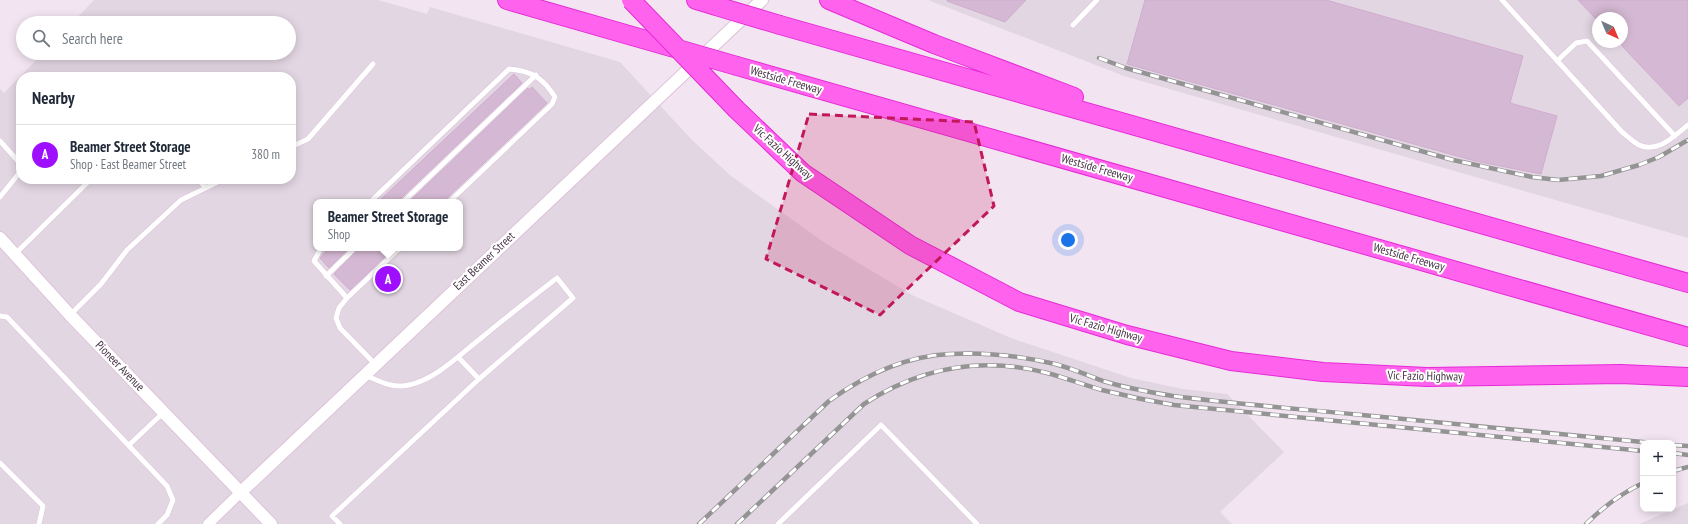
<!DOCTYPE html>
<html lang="en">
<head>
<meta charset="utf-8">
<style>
	body { margin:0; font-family:"PT Sans Narrow",sans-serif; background:#f6f6f7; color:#1f2937 }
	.controls { position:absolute; right:12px; bottom:12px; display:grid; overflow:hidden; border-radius:8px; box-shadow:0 2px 10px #0003 }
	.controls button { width:36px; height:36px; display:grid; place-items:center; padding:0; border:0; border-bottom:1px solid #e0e1e3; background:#fff; color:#1f2937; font:20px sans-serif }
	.compass { position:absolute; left:1592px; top:12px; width:36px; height:36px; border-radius:50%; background:#fff; box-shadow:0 2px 10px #0003; rotate:136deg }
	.you { position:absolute; left:1068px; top:240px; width:14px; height:14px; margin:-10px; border:3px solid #fff; border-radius:50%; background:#1a73e8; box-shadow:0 0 0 6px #1a73e833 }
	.badge { display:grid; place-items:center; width:26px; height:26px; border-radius:50%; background:#9f0fff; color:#fff; font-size:13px; font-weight:700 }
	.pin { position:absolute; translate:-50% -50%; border:2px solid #fff; box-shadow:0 1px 4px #0006 }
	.popup { position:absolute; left:313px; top:199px; width:150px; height:52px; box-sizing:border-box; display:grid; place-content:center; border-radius:8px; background:#fff; filter:drop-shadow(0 1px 3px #0005); font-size:13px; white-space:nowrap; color:#747a83 }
	.popup b { font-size:15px; color:#1f2937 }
	.popup::after { content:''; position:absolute; left:50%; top:100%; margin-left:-8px; border:8px solid transparent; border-top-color:#fff }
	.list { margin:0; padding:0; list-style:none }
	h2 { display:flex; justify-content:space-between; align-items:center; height:52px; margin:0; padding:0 16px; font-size:17px }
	h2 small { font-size:13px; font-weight:400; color:#747a83 }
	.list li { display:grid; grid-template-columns:26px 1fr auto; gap:12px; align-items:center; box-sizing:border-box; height:60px; padding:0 16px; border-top:1px solid #e0e1e3 }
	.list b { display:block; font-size:15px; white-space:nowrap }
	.list p { margin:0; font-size:13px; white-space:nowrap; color:#747a83 }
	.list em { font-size:13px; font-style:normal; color:#747a83 }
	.icon { flex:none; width:22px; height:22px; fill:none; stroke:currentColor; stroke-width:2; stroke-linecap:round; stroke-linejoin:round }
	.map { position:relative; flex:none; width:1688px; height:524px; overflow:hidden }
	.search { position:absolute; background:#fff; box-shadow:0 2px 10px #0003; left:16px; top:16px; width:280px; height:44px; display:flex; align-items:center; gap:10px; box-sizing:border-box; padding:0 14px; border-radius:22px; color:#747a83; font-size:15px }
	.panel { position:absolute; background:#fff; box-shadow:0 2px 10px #0003; left:16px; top:72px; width:280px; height:112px; border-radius:16px }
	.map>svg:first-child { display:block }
</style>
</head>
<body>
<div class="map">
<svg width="1688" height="524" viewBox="0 0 1688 524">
	<rect width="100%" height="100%" fill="#f3e4f1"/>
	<path fill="#e2d6e2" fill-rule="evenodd" d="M94,0H378L427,14L430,7L620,62L691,139L731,176L825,243L914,296L1011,338L1131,378L1183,389L1227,394L1284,452L1220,512L1232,524H0V89L4,93L43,53H289V23H72ZM21,77H291V179H21ZM316,202H460V248H316Z
		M928,0H1688V238L1124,76ZM1598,18H1622V42H1598Z
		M1688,503V524H1639Z"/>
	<path fill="#d5b9d4" stroke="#d0acce" d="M947,0H1026L1005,22L947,1Z
		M1145,0H1326L1523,56L1510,103L1557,116L1541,174L1475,161L1127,64Z
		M1578,0H1688V98L1679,106L1622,46V18H1595Z
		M514,74L522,83L400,199L399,202H378Z
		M532,87L547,103L446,199L445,202H409L528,88L529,90Z
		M329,248H349L329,268L320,258Z
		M359,248H394L350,290L334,274Z"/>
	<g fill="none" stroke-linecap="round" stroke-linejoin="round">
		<defs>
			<path id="service" d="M1502,0L1622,132C1627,136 1633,142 1639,145C1658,154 1675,135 1688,125
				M1073,25L1097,0
				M1557,61L1576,43L1587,41L1675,136
				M0,141L18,161L20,172L0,197
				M291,147L308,139L373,64
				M198,179L206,188
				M370,202L509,69C532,71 543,78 555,97L552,104L449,202
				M403,202L536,75
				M321,248L314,261L347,298
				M15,254L91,179
				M326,276L355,248
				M70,315L101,284L127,250L181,200L224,179
				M0,316L7,317L167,486L173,500L167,515L158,524
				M375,364L340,328L336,318L339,308L347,298L400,248
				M365,375C379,381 393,389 409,385C436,379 458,356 480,339C505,318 531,298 557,278L573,298L479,379L458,357
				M129,445L164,412
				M0,463L43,506L39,524
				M340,524L332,516L479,379
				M778,524L881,425L977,524"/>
			<path id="minor" d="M208,524L241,492"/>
			<path id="tertiary" d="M0,238L70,315L271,524
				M241,492L762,0"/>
			<path id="motorway" d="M507,0L674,48
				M696,0L716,6
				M829,0L934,44L1074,97
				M780,25L1688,283
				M737,66L1688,337
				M736,109L803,173L910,245L1019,302L1127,335L1231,361L1323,372L1427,377L1621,374L1688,377"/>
		</defs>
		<use href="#service" stroke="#ddc3da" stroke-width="6"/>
		<use href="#minor" stroke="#ddc3da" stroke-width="12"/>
		<use href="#tertiary" stroke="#ddc3da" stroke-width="14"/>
		<use href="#motorway" stroke="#e52bd6" stroke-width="20"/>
		<use href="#service" stroke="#fff" stroke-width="5"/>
		<use href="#minor" stroke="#fff" stroke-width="10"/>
		<use href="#tertiary" stroke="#fff" stroke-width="12"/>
		<use href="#motorway" stroke="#ff63ed" stroke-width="18"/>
		<defs>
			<path id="rail" d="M1099,58L1126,68L1453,160L1532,177L1558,180L1601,176L1639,165L1659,157L1688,140
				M1673,445L1688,446
				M1673,453L1688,455
				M1673,471L1688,467
				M699,524L829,401C865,375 905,356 950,354C984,352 1021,356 1055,364C1071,368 1087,375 1103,381C1126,388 1149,392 1173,396C1236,404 1299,409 1362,415C1459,425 1556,434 1653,443
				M737,524L864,404C921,367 981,356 1047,373C1066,378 1084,385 1102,390C1126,396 1150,401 1174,405L1643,451
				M1586,524C1602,508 1622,493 1643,483"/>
		</defs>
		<use href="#rail" stroke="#949494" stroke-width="4.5"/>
		<use href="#rail" stroke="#fff" stroke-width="3" stroke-dasharray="9" stroke-linecap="butt"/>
		<defs>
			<path id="motorway-bridge" d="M631,0L736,109
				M716,6L780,25
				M678,49L737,66"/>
		</defs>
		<use href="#motorway-bridge" stroke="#e52bd6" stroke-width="20" stroke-linecap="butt"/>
		<use href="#motorway-bridge" stroke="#ff63ed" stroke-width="18"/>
	</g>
	<path fill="#c2185b" fill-opacity="0.2" stroke="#c2185b" stroke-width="3" stroke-dasharray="8 5" stroke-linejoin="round" d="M809,114L974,122L994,206L880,315L766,259Z"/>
	<g text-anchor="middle" stroke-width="4" stroke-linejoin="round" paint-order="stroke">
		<g font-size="12" fill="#453444" stroke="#fff">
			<text transform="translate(786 80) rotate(16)" y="4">Westside Freeway</text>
			<text transform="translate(783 152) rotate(42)" y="4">Vic Fazio Highway</text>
			<text transform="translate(1097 168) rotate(16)" y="4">Westside Freeway</text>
			<text transform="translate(1409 257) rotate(16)" y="4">Westside Freeway</text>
			<text transform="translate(484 261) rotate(-43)" y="4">East Beamer Street</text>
			<text transform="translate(1106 328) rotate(16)" y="4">Vic Fazio Highway</text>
			<text transform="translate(120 366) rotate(46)" y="4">Pioneer Avenue</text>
			<text transform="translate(1425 376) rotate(1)" y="4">Vic Fazio Highway</text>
		</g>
	</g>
</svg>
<div class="controls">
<button>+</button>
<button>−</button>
</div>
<svg class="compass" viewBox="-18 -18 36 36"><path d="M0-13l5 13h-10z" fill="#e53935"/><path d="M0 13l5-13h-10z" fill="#747a83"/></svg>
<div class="you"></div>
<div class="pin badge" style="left:388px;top:279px">A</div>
<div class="popup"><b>Beamer Street Storage</b>Shop</div>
<div class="search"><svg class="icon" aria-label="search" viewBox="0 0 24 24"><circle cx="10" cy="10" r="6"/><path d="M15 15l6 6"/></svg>Search here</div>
<section class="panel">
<h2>Nearby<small></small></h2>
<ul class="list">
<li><span class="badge">A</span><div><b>Beamer Street Storage</b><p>Shop · East Beamer Street</p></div><em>380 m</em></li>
</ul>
</section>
</div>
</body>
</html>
